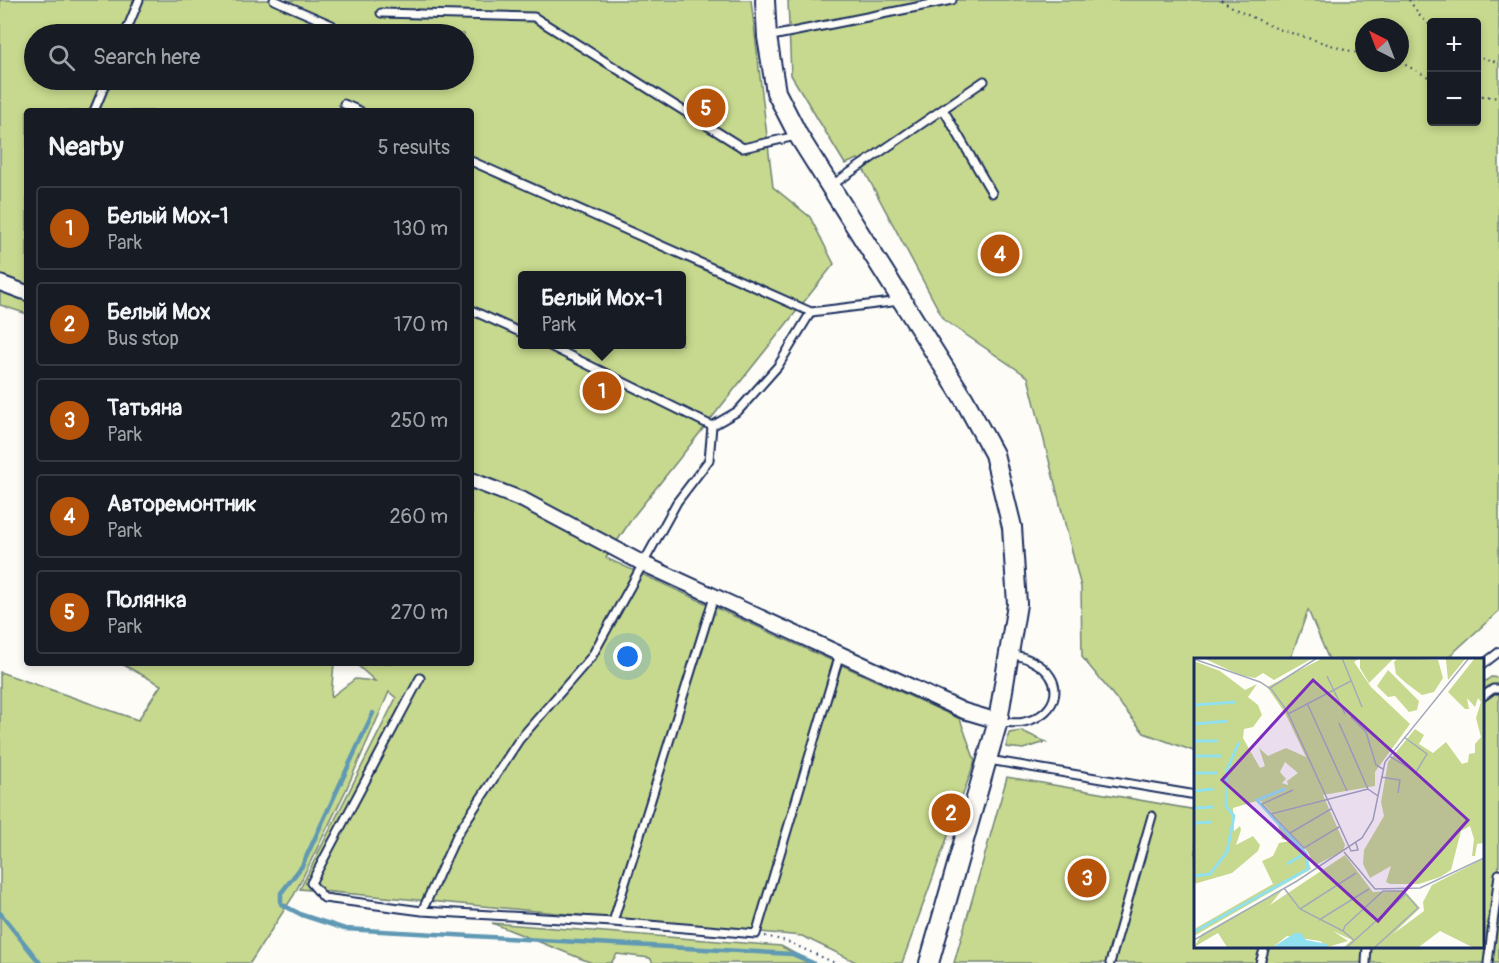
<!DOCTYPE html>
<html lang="en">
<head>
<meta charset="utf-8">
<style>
	body { margin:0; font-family:Pangolin,sans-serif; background:#20242c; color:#f1f3f6 }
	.controls { position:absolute; right:18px; top:18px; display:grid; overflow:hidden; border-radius:6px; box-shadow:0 3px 9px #0003 }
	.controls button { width:54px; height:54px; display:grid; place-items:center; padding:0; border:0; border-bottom:2px solid #363941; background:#171b24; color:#f1f3f6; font:30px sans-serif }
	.compass { position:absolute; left:1355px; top:18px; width:54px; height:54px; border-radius:50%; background:#171b24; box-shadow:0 3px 9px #0003; rotate:318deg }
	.you { position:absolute; left:628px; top:657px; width:21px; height:21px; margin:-15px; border:4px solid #fff; border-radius:50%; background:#1a73e8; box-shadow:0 0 0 9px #1a73e833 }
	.badge { display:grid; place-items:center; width:39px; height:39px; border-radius:50%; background:#b45309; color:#fff; font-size:20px; font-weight:700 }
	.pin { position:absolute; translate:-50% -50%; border:3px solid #fff; box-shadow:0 2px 6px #0006 }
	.popup { position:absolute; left:518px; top:271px; width:168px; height:78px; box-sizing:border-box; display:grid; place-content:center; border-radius:6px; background:#171b24; filter:drop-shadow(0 2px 4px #0005); font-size:20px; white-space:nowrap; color:#9ea1a6 }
	.popup b { font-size:22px; color:#f1f3f6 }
	.popup::after { content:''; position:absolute; left:50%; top:100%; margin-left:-12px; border:12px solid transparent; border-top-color:#171b24 }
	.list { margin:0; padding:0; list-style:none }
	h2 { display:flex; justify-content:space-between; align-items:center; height:78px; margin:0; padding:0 24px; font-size:26px }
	h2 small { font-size:20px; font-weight:400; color:#9ea1a6 }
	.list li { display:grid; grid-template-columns:39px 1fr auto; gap:18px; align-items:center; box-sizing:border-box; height:84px; margin:0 12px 12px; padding:0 12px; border:2px solid #363941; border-radius:6px }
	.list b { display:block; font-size:22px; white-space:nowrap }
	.list p { margin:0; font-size:20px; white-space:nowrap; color:#9ea1a6 }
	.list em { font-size:20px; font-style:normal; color:#9ea1a6 }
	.icon { flex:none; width:33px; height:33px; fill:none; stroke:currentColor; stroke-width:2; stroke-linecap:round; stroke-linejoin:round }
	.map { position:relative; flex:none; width:1499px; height:963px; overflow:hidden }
	.search { position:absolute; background:#171b24; box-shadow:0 3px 9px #0003; left:24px; top:24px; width:450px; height:66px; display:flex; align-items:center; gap:15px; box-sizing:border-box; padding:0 21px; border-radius:33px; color:#9ea1a6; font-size:22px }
	.panel { position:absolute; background:#171b24; box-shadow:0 3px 9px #0003; left:24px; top:108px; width:450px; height:558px; border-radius:6px }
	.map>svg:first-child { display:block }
</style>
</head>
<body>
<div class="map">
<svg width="1499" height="963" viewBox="0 0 1499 963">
	<rect width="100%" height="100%" fill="#fdfcf7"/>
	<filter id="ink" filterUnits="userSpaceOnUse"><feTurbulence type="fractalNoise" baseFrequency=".0167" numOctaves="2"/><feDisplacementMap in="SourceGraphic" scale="12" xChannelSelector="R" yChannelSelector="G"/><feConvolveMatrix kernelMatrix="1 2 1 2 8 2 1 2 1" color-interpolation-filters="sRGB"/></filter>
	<g filter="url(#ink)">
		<path fill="#c7d98e" stroke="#718476" stroke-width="1.5" fill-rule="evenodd" d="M0,0H751L773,187L810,217L834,264L633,517L606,558L960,719L975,761L902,963H858L802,936L300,889L396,698L389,692L346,790L294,895L250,963H0V672L138,720L161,685L120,663H334L331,697L355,679L375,681L355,663H471V111H27V314L0,305ZM34,34H464V80H34ZM522,276H682V344H522Z
			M788,0H1499V611L1445,660H1329L1308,610L1290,660H1196V752L1144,733L1082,657L1081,587L1028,377L944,320L858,159L845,164L791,75ZM1432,22H1476V122H1432ZM1364,27H1400V63H1364Z
			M1491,677L1499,678V963H954L1007,777L1196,810V946H1482L1483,683Z
			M1022,731L1046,742L1023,749L1006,747L1009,733Z
			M492,923L781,946L812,963H653L650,958L617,954L611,963H592Z"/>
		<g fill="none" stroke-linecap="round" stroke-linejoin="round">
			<path stroke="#6199b4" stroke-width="4.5" d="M373,713L302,866L281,893V904L302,915L345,929L792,954L813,963
				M0,913L40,963"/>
			<defs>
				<path id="lane" d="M274,0L332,25
					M381,13L534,17L743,148L796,136
					M125,34L139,0
					M767,37L952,0
					M344,104L360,111
					M943,109L984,81
					M94,111L107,80
					M471,161L811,312L900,301
					M832,185L943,109L992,193
					M471,310L522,333
					M546,344L712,426
					M1482,665L1499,652
					M420,678L311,883L324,898L422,911L613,922L756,934L840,654
					M1482,697L1493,689H1499
					M1000,722C1008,722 1017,724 1024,722C1060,714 1067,678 1032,661C1025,657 1017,656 1010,653
					M989,760L1196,795
					M422,911L458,833L519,740L592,656L677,502L709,460L712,426L738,411L778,366L811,312
					M613,922L714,597
					M1110,963L1152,816
					M1260,963L1265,946
					M1366,963L1367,946
					M1488,963L1499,874"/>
				<path id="street" d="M0,283L27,293
					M471,480L523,500L642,563L964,711L998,721"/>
				<path id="secondary" d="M765,0L767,37L776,92L798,135L964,399L994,454L1012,527L1017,604L998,721L929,963"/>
			</defs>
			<use href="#lane" stroke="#1b2f5e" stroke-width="11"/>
			<use href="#street" stroke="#1b2f5e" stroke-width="18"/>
			<use href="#secondary" stroke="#1b2f5e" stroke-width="22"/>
			<path stroke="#1b2f5e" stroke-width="2" stroke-dasharray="1.5 4.5" stroke-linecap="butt" d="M1221,0L1239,11L1278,29L1364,55
				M1409,0L1421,17L1432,27
				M1476,56L1499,63
				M1400,62L1432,79
				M1476,95L1499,98
				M765,936L786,941L835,963"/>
			<use href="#lane" stroke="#fdfcf7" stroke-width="7"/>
			<use href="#street" stroke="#fdfcf7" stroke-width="14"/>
			<use href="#secondary" stroke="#fdfcf7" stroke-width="18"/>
		</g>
	</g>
	<g transform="translate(1194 658)">
		<rect width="290" height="290" fill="#fdfcf7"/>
		<path d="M9,0H119L80,22L69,15L61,20L46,17ZM129,0H166L160,4L177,29L216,66L181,114V128L129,137L151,187L149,193L120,208L114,194L66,142L39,150L40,173L46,168L47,172L42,187L59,178L66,187L64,193L38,215L0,226V3L26,13L51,32L63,26L54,39L64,47L68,57L59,69L50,71L49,80L66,110L71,108L65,90L74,98L92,90L112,99L91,55L73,29ZM91,104L104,115L93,123L94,127L88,125L92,121L86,114ZM166,0H200L175,25L166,10ZM204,0L244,2L249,20L240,34L228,37L212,25L202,16L200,4ZM251,0H272L254,22L252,2ZM281,0H289V185L283,186L281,198H278L280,181L276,168L267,173L257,212L246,219L225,226H196L192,224L197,208L176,220L169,206L170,192L190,158L187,144L194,104L221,71L230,77L225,86L239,95L252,84L268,106L274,104L275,96L281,95V86L287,79L282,60L287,44L284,40L281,49L273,40L275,51H271L254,34ZM194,12L225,43L223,52L215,54L201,38L194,39L183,28ZM83,164L111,194L117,211L0,278L2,270L79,226L68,203L79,198L85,185L96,183L88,181ZM151,197L179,234L210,232L226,250L199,276L230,253L229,244L238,227L289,201V289H278L246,273L225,289H150L158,282L139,273L154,283L134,289L126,283L93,278L79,289H33L24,275L0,289L8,276L89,231L76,247Z" fill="#c7d98e" fill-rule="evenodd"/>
		<path d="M101,275H107L112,282L133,286L134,289H79Z" fill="#90e0ed"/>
		<path fill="none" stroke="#90e0ed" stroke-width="3" d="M0,47L42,44M0,66L34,63M0,83H23M0,98H28M0,115H23M0,133L20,131M0,150L19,149M0,165L18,164M93,206L110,196M0,218L16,216L33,194L40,158L32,148L33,112L45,84M0,274L114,211L112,196L63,142L91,131"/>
		<path fill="none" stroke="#a3aaba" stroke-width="1.5" d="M148,0L168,49M0,1L66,24L78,32L93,53L157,193L164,192L162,185M133,18L151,56M76,30L123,0M113,45L153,133M94,56L157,23M157,59L172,74L182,107L189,111M145,65L174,131L184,138M195,98L222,114L233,96L210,79M187,119L206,122L204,135M99,132L68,146L110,190L145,169M77,156L174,131M96,175L137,151M150,194L181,231L226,230L290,200M90,230L106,251L149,273M106,251L162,215M125,262L175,231M0,282L103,223L168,180L179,162L191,104L275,0M160,282L149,273L151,268L189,233H209L224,250L180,290M152,290L212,236"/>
		<path fill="#7b2cbf" fill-opacity="0.15" stroke="#7b2cbf" stroke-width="3" d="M119,22L274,162L184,263L28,122Z"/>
		<rect width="290" height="290" fill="none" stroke="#1b2f5e" stroke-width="3"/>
	</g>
</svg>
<div class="controls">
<button>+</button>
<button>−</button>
</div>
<svg class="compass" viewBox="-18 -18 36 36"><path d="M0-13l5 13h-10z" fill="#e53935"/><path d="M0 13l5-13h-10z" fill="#9ea1a6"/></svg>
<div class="you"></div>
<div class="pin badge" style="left:602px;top:391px">1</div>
<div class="popup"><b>Белый Мох-1</b>Park</div>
<div class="pin badge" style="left:951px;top:813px">2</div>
<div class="pin badge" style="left:1087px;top:878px">3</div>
<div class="pin badge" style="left:1000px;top:254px">4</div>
<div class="pin badge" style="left:706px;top:108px">5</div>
<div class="search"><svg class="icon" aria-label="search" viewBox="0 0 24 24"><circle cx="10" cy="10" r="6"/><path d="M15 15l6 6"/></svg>Search here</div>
<section class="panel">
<h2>Nearby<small>5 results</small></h2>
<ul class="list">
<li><span class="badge">1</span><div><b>Белый Мох-1</b><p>Park</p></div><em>130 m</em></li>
<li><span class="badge">2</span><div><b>Белый Мох</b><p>Bus stop</p></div><em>170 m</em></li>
<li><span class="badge">3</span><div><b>Татьяна</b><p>Park</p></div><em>250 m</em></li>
<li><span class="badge">4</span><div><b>Авторемонтник</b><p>Park</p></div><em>260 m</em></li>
<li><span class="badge">5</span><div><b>Полянка</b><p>Park</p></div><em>270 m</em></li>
</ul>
</section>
</div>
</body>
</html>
